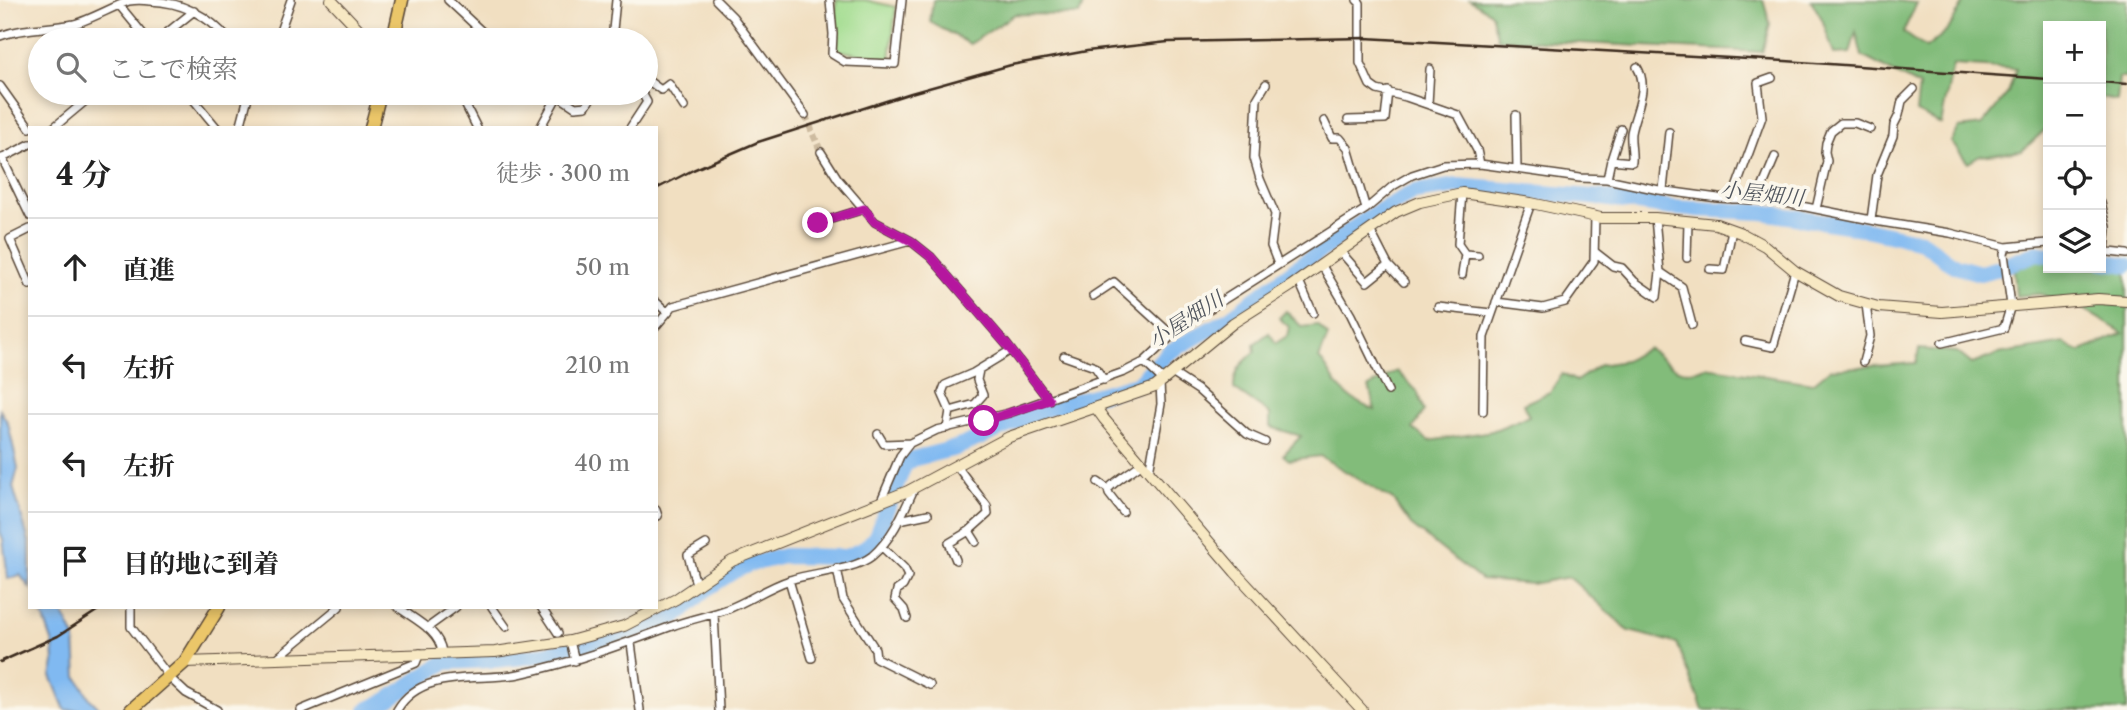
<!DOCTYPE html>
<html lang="ja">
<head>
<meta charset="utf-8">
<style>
	body { margin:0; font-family:"Libre Caslon Text","Noto Serif JP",serif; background:#f2f2f2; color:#222 }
	.controls { position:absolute; right:21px; top:21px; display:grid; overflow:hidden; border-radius:0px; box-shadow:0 4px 10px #0003 }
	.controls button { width:63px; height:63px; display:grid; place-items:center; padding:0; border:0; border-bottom:2px solid #e0e0e0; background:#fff; color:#222; font:35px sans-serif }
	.stop { position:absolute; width:21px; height:21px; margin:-16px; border:5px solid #b5179e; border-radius:50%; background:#fff }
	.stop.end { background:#b5179e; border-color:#fff; box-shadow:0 2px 7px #0008 }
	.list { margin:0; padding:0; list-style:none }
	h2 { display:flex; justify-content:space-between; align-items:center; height:91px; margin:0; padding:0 28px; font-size:30px }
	h2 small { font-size:23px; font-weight:400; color:#767676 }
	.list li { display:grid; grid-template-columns:46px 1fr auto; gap:21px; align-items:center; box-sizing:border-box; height:98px; padding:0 28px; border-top:2px solid #e0e0e0 }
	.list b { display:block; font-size:26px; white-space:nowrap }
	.list em { font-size:23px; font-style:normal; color:#767676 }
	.icon { flex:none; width:38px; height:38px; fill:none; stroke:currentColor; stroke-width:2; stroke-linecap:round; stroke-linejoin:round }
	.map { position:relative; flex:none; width:2127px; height:710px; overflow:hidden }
	.search { position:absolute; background:#fff; box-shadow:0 4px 10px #0003; left:28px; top:28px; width:630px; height:77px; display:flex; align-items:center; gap:18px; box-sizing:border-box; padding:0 24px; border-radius:38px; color:#767676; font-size:26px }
	.panel { position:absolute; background:#fff; box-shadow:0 4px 10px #0003; left:28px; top:126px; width:630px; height:483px; border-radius:0px }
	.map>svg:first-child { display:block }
</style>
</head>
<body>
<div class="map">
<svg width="2127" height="710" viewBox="0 0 2127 710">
	<rect width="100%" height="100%" fill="#fbf7ec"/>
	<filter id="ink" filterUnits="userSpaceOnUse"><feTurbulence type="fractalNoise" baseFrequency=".0143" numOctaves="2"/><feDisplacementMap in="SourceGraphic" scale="14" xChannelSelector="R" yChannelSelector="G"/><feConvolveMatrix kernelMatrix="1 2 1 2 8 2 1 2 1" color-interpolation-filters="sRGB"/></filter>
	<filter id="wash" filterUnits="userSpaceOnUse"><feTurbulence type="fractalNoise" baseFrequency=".00686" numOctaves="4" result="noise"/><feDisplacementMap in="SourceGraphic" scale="28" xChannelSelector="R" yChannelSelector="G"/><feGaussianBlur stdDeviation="1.57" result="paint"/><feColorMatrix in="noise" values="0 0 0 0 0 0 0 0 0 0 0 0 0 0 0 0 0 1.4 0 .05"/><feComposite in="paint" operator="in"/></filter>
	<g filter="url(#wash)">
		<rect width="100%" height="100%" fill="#f1dfc1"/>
		<path fill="#a3dd90" stroke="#6f8457" stroke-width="2" d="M836,0H865L896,7L890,60L836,50Z"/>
		<path fill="#82bc7a" stroke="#5e734c" stroke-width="2" d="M933,0H1085L1079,15L1015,14L970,44L930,22Z
			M1470,0H1763L1770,24L1762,52L1498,39L1491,13Z
			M1811,0H1888L1917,3L1903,32L1926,48L1948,30L1965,0H2127V78H2119L2117,101L2101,98V26H2048V127L2022,151L1980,156L1968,163L1951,142L1959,128L1982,125L2008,93L2016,69L1953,65L1941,124L1916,112L1919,86L1862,56L1856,32L1850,53L1834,54L1822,19Z
			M2038,259H2048V268H2101V259L2127,260V710H1703L1677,643L1629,631L1569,577L1532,584L1481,580L1411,525L1393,500L1320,456L1289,460L1283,455L1301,436L1270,427V414L1234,389C1234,370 1241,364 1255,352L1254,344L1269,333L1276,343L1287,336L1289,327L1279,318L1286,311L1302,327L1318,325L1328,336L1319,359C1327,366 1330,375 1336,383C1347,397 1359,404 1375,410L1369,387L1397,371L1417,391L1424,411L1413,429L1429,441L1492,431L1529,416L1523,404L1550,392L1562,374L1576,381L1600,365L1625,361L1648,348C1670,364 1678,379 1706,367L1813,383L1830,369L1916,363L1919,349L1957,352L1972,364L1998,354L2064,343L2080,352L2123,333L2081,308L2040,294L2016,296L2014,270Z"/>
		<path fill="#80b9f1" stroke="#5e7288" stroke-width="2" d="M0,410L8,423L18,468L13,487L30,545V588L20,575L8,579L3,539L0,532Z
			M40,607H60L75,638L77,677L90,699L101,710H65L51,676L54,663L53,644Z"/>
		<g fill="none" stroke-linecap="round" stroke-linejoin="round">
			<path stroke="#80b9f1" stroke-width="16" d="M2101,261L2127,265
				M367,710L388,700L445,662L494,660L534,656L629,635L658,626L679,614L706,589L734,571L750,564L784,556L846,557L866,548L876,536L904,466L912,459L956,448L1049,408L1137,384L1169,352L1230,318L1304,262L1374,214L1414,192L1458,186L1603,198L1672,208L1762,212L1846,225L1921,241L1955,266L1980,273L1999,268L2037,253L2048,255"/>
		</g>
	</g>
	<g filter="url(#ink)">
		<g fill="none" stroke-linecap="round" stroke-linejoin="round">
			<path stroke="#cdbba0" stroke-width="7" stroke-dasharray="7 3.5" stroke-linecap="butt" d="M805,115L821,152"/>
			<defs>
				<path id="street" d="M448,0L491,40
					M716,0L733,17L805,115
					M830,0L833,34L832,54L845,62L895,64L902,0
					M1357,0L1360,3V63L1370,85L1377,90L1406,97L1458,115L1477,150L1480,164
					M120,6L148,40
					M0,36C24,27 49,29 74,24C90,20 112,7 129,1C135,0 143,0 150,1C183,2 208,15 229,40
					M158,40L194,11
					M277,40L291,0
					M612,40L616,0
					M646,79L661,90L669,84L684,107
					M1266,84L1257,99L1254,158L1260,179L1275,214L1271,246L1278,264
					M0,86L30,128
					M188,93L217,128
					M554,93L575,107L586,106L594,93
					M1428,104L1430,69
					M1516,115L1517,169
					M1348,120L1385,119L1388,91
					M1324,121L1332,138H1340L1348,148L1366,209
					M53,128L95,93
					M240,128L249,93
					M477,128L465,104L486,93
					M540,128L558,95
					M630,128L647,102L642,93
					M821,152L838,179L875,222L911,241L931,257L1007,345L1049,400
					M2,158L30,216
					M1,159L30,144
					M1611,160L1621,129
					M1607,179L1611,160L1632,162C1633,152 1630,143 1631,133C1635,111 1650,88 1637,67
					M1663,190L1669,132
					M1462,193L1458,244L1465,254L1478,255
					M1732,199L1762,117L1758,83L1772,78
					M1757,200L1775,157
					M2101,203L2107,227L2105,251
					M1816,209L1827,161L1825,152L1826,143L1831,131L1841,123H1855L1870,129
					M1655,218L1660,272L1682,287L1692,325
					M1871,220L1877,175L1893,136L1894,125L1899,115L1902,101L1914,89
					M818,223L864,209
					M30,229L10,239L30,285
					M1370,230L1388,265L1404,282
					M1340,251L1367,282L1388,265
					M2101,251L2127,254
					M1595,252L1613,266L1622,268L1634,281L1657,297L1660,272
					M1687,258L1688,221
					M1321,264L1351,315L1388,391
					M1710,269L1724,270L1732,230
					M1462,275L1465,254
					M1299,281L1313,313
					M1093,296L1114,282L1172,335
					M656,302L667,312
					M1496,302L1543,308L1565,302L1594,261L1595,216
					M1438,307L1491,313
					M656,326L673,306L910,241
					M1745,341L1773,347L1795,271
					M1942,343L2004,328L2011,305L2004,254L2006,247
					M1064,356L1095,367L1104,380
					M1144,362L1164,381
					M1863,362L1870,336L1866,304
					M1172,373L1198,390L1247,434L1265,442
					M950,411L975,404L983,395L977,380L979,370
					M1483,411L1484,337L1531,203
					M947,428L950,411L942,393L945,385L973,373L1011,350
					M878,434L884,444L910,443
					M1149,472L1161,404L1160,383
					M1098,482L1108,489C1119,478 1130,473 1142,463
					M1108,489L1109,494L1123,512
					M880,503L900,456L910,443L937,430L1009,413L1124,372L1144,362L1181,327L1366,209L1393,186L1412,175L1443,165L1480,164L1580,178L1607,179L1659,190L1718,198L1776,201L1881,222L1950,233L2006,247L2048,243
					M656,510L658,516
					M899,520L928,514
					M969,531L976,542
					M882,547L904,568L908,576L903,586L897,590L895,599L904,609L907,618
					M956,560L949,543L969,531L988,514L987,506L956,465
					M837,568L843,599L875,649L876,658L930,685
					M789,580L812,658
					M696,584L688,555L706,544
					M131,607V627L170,678L186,693L217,710
					M398,607C415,620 439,630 442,652
					M492,607L506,627
					M541,607L558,633
					M714,614L719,710
					M427,628L456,607
					M570,641L575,661
					M631,643L640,710
					M277,658L339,607
					M301,710L416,663L420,653
					M397,710C421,668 478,682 519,674C572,663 621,645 672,626C690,619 709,616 728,609C749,601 768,587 790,580C813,572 853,571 872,556C892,539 903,513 914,489"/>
				<path id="secondary" d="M331,0L369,40
					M1096,408L1104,419L1235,572L1362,710
					M185,662L495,652L570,641L624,626L676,599L732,561L908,491L1009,437L1155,387L1233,323L1291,286L1396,212L1420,202L1462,193L1531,203L1601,218H1655L1716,224L1741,233L1765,246L1795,271L1839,296L1878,307L1942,312L2098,299L2127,301"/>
				<path id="highway" d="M393,40L402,0
					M371,128L380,93
					M131,710L185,662L219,607"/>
			</defs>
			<use href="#street" stroke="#564536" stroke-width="10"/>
			<use href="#secondary" stroke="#564536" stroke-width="12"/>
			<use href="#highway" stroke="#564536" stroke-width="15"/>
			<use href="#street" stroke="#fff" stroke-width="7"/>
			<use href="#secondary" stroke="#f7e8c3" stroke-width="10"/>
			<use href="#highway" stroke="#ebc669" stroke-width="12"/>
			<path stroke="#3b2a1e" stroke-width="2.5" d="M2101,82L2127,84
				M656,189L693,170L758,142L911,93L1011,65L1087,51L1168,42L1365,38L1785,61L2048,79
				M0,662L58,636L103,607"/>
		</g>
	</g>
	<g fill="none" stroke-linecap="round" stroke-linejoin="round" filter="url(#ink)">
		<path stroke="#b5179e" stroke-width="9" d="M818,223L864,209L875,222L911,241L931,257L1007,345L1049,400L984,421"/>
	</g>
	<g text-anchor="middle" stroke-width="7" stroke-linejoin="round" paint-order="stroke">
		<g font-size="21" font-style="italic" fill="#50555d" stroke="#fbf7ec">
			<text transform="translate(1762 194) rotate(6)" y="7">小屋畑川</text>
			<text transform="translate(1186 320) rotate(-33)" y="7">小屋畑川</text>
		</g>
	</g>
</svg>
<div class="controls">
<button>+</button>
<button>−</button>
<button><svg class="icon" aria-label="locate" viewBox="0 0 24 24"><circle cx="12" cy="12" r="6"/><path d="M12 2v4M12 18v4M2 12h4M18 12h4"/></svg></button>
<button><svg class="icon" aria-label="layers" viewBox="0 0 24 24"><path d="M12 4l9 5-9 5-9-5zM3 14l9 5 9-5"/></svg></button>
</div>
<div class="stop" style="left:984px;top:421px"></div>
<div class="stop end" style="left:818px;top:223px"></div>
<div class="search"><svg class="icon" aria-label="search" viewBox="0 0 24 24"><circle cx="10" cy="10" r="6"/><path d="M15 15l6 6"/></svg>ここで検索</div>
<section class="panel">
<h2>4 分<small>徒歩 · 300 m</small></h2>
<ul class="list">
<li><svg class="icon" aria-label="ahead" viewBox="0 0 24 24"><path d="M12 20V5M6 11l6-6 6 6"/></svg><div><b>直進</b></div><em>50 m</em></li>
<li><svg class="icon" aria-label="left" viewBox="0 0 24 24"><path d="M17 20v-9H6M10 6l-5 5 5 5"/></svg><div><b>左折</b></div><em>210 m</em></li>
<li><svg class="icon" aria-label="left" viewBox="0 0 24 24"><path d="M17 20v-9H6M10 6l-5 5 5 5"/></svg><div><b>左折</b></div><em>40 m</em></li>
<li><svg class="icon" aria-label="arrive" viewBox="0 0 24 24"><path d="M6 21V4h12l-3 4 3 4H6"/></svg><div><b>目的地に到着</b></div></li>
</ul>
</section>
</div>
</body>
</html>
